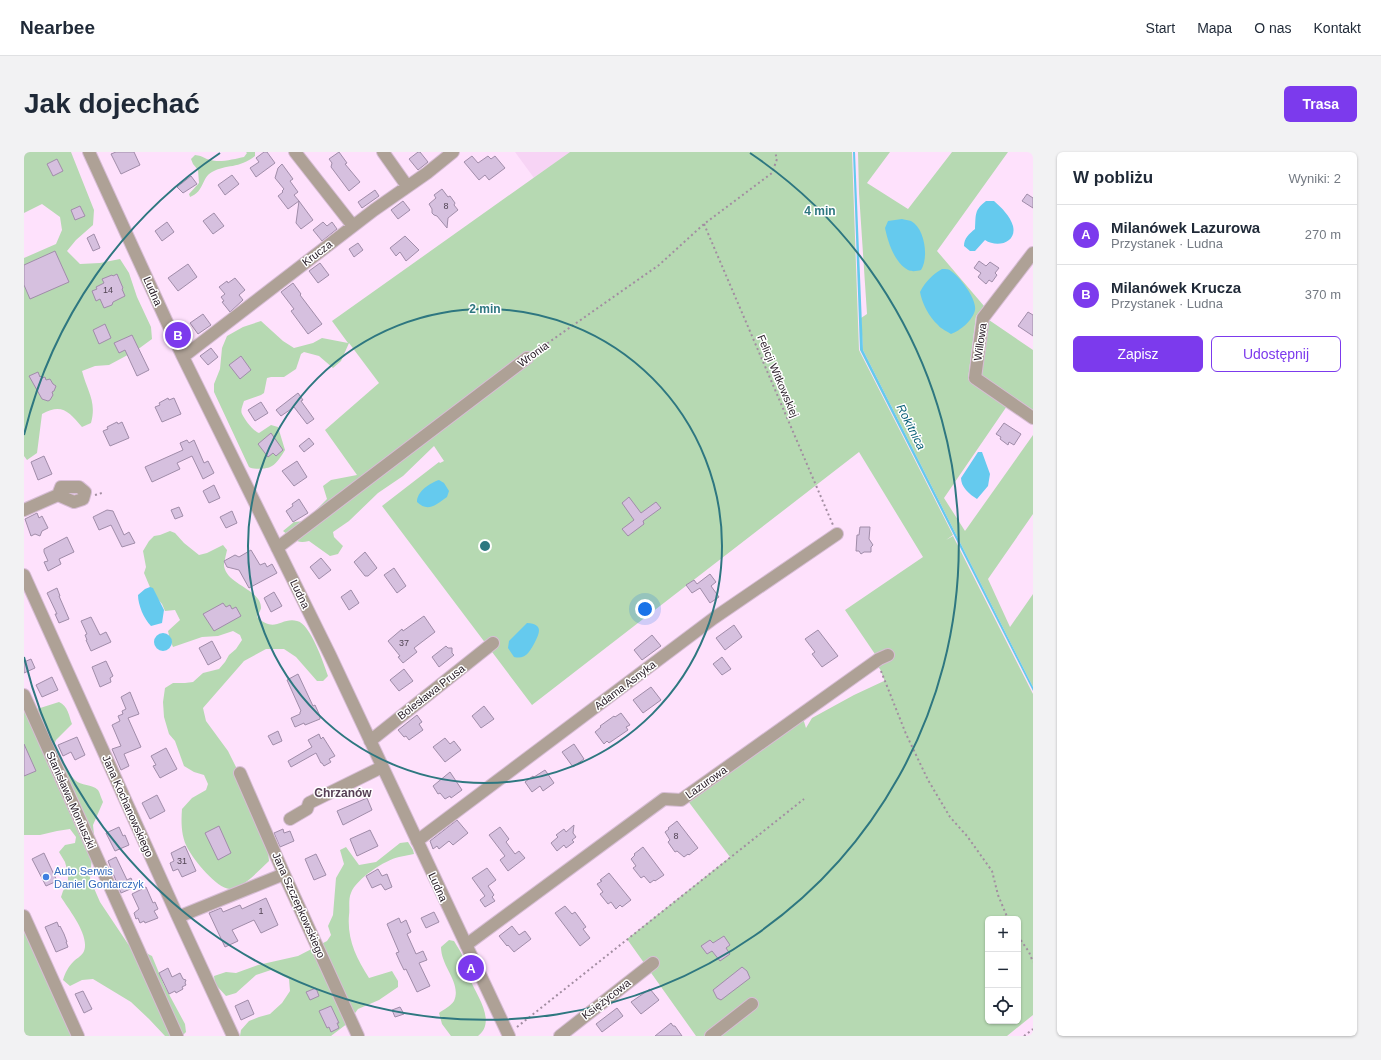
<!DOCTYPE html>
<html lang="pl">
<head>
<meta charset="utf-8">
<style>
	body { margin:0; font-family:Helvetica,sans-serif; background:#f2f2f3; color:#1f2937 }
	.controls { position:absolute; right:12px; bottom:12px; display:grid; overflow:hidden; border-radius:6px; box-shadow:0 1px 3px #0004 }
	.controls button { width:36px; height:36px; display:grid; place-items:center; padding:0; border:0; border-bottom:1px solid #e0e1e3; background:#fff; color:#1f2937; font:20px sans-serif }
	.you { position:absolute; left:621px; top:457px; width:14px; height:14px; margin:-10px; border:3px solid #fff; border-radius:50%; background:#1a73e8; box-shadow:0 0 0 6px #1a73e833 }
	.badge { display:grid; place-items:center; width:26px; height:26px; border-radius:50%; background:#7c3aed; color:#fff; font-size:13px; font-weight:700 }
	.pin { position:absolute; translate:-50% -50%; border:2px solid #fff; box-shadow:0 1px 4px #0006 }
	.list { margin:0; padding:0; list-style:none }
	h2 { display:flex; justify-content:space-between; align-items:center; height:52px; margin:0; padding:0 16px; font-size:17px }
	h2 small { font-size:13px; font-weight:400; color:#747a83 }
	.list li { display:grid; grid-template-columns:26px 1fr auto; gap:12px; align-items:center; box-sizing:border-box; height:60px; padding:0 16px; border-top:1px solid #e0e1e3 }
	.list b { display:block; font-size:15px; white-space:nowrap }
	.list p { margin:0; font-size:13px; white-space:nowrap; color:#747a83 }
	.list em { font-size:13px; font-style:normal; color:#747a83 }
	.actions { display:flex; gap:8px; padding:12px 16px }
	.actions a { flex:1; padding:9px 0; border:1px solid #7c3aed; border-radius:6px; text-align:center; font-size:14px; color:#7c3aed }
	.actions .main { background:#7c3aed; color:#fff }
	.icon { flex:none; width:22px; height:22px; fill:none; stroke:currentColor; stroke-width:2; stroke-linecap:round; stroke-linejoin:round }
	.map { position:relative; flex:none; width:1009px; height:884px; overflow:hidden; border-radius:6px }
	header { display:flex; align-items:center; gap:24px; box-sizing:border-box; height:56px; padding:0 20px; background:#fff; border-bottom:1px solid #e0e1e3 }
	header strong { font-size:19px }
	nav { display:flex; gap:22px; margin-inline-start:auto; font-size:14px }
	.intro { display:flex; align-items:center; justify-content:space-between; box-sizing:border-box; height:96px; padding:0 24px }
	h1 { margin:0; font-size:28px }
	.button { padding:10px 18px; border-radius:6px; background:#7c3aed; color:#fff; font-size:14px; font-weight:700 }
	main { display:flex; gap:24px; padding:0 24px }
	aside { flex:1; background:#fff; border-radius:6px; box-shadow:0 1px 3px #0004 }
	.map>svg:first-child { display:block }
</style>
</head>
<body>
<header>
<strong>Nearbee</strong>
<nav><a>Start</a><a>Mapa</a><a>O nas</a><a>Kontakt</a></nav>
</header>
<div class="intro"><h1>Jak dojechać</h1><a class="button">Trasa</a></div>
<main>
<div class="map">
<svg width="1009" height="884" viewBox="0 0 1009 884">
	<rect width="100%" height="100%" fill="#fee1fc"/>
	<path fill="#f7d4f5" d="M491,0H546L510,26Z"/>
	<path fill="#b6d9b2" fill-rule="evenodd" d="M0,0H47L70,58L69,73L52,88L43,99L56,112L76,111L96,107L105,121L113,145L127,175L128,187L113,198L85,213L71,214L58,219C63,239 73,249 67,271L58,275C45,260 38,251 18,262L13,301L3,308L0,304V106L32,92L38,78L36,65L18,52L0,61Z
		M222,0H231V4C215,17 202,12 188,20C177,26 181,39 166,45L165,42L175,31L174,18L169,12L167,7L171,3C180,4 180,7 187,8C195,11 211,7 220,5L223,1Z
		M546,0H828L835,198L929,383L922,388L929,384L1009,542V863L983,884H672L603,787L706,705L661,645L778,563L782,576L788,566L830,543L860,529L861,530L856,517L850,511L855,508L821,458L899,405L835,300L508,553L358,354L415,310L416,311L420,309L410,294L379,324L354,341L325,369L309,380L310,385L319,394L314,402L306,404L285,389C272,392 269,387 259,379L270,370L281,369L303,347L299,334L307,328L333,323L301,278L355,231L325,191L317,209L309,216L295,204L280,200L277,202L272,217L260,225H247L243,226L240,241L237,243L220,249C219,253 216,258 218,262C221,268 229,279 235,281L247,273L254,275L261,298C258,303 253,311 248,314C244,317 230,318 225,315L190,240V232L196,217L198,196L203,184L219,175L237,169L259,189L270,196L289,191L298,186L324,191L308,169ZM964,767H994V869H964Z
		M834,0H866L843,31L884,57L928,0H984L913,99L960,154L952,164L944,227L983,254L920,346L941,379L1009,283V362L964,427L986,475L1009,442V535L839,198L837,166L843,162L835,41Z
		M965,168L1009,198V258L957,223Z
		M146,379L151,381L160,391L175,403L183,401L199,393L203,398C202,403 200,410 200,414C203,433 237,437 237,456C237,458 234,462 233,465C251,482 257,465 273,469C286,471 300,512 304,524L299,529H293L272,505L260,497H242L220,509L179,556L182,569L204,599L212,615L218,639L244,699L245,709C236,717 219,737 206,737C192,736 170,708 164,697C157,685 157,670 158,657L168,646L182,638L184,632L180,623L170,620L160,614L151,589L145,582L140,565L139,550L141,536L149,531H161L169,530L179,521L195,517L201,510L205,503L212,497L218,488L216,483L209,479L194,484L178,485L149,495L146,488L144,479L156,468L151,458L141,459L138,452L128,440L120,421L122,415L119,399L125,389L130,384L136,383Z
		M35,550C44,554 45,564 48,572L32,588L29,595C36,606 42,619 51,628C57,634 68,632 74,638C76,641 77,646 79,650L69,673L70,683L66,727L76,750L104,792L112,799L122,801L128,804L140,833L161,872L162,880L158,884H141L125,867L107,850L69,827L58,828L46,834L39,828C41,821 44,815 50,809C52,807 57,804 59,801C68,786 45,758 37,745L39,739L44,731V721L41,710L35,700L41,693L51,691L52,685L46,677L33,679L16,683H0V555L13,557Z
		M384,690L389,698L390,702C385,703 380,704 375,705C361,708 332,727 327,741C324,747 326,757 325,763C323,787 332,806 345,826L368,819L374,829V835L355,848L334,857L324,871L307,884H216L217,878L225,869L235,865L246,862L258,851L266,839L265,827L247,818L232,823L212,841L202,844L191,832L190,824L202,820L212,821L234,813L274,804L303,789L307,783L304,774L309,763L312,726L320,712L316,698L322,695L335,713L352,710L376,691Z
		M0,772L50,884H0Z
		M425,788L430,789C433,794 437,800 439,805C442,812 443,820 446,827C452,843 473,869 454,884H427L418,872L415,861C419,858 427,854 430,849C438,831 417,815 417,795Z"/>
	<path fill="#65caee" d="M829,0H831L839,198L1009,535V539L836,198Z
		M962,49H970C978,56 986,64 989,74C993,91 973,96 961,88L951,99H946L940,94C940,86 945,82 951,77C952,63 950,58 962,49Z
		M878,67C880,68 885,68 887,69C901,76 905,106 897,118C893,119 888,120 884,118C870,110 864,90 861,76L864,69Z
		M918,117C922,117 925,117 927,119C936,125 953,147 951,158C949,168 936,179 927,182C923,179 917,177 914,173C905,165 898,151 896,140C902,129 908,123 918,117Z
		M954,300H958L966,322L964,334L953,347C945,342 937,335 937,326Z
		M415,328L420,331L425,339L423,345C413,352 404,361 393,350C393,339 406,331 415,328Z
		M126,435L129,436L140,458L138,471L127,474C120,467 114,453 114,443L121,437Z
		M503,471C519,472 516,480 511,490C506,499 502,508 490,505L484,496L485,489Z
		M130 490a9 9 0 1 1 18 0a9 9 0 1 1-18 0Z"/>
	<path fill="#d6c0df" stroke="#a08ca9" d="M92,0H110L116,13L97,22L87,2Z
		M240,0H243L251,11L232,25L226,16L235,10L232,6Z
		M315,0L323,11L321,12L336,30L325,39L307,15L308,11L305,7Z
		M394,0H396L404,10L394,18L385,7Z
		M448,4L454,11L464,4L467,7L471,4L481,16L465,28L461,23L455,28L440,10Z
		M33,7L39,19L29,24L23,12Z
		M258,12L269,27L266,29L274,40L270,43L275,49L264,57L254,44L259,40L258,39L260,37L251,26L254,16Z
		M208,23L215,32L201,43L194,33Z
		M167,24L173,32L159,41L153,35Z
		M418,37L424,45L426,44L431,51L430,53L434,58L424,66L423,76L413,64L410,63L408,61V57L405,52L412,46L410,43Z
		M351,38L355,44L338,56L334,50Z
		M1003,42L1009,46V56L998,49Z
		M275,49L289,68L277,77L272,71Z
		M379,49L386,58L374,67L367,58Z
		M56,54L61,64L51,68L47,58Z
		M190,61L200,74L189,82L179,69Z
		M143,70L150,80L138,89L131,79Z
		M299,70L303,74L308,70L313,77L298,89L289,78Z
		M70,82L76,96L69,99L63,86Z
		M381,84L395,98L382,109L376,100L372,104L366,96Z
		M334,91L339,98L330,105L325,97Z
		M31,99L45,130L6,147L0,133V113Z
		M955,109L962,114L966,110L975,116L971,121L973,123L968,130L965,128L962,132L954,125L957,121L950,116Z
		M296,111L305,123L294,131L285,119Z
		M164,112L173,125L154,139L144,126Z
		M93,122L99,136L98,137L101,144L89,150L88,153L80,156L76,147L72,149L68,139L73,137L72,135L80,131L78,127L88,123L89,124Z
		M211,126L221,138L215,143L219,148L206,160L198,150L200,149L197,145L201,142L195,135L203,129L204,131Z
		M269,131L277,142L276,143L298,172L284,182L267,159L270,157L257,140Z
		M1004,160L1009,163V184L994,174Z
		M179,162L187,173L174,182L166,171Z
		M81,172L87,186L75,192L69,178Z
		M108,183L125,218L113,224L101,198L95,201L90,191Z
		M187,196L194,205L184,213L176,204Z
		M217,204L227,218L216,227L205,213Z
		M14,220L16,225L17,224L18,226L21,225L22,228L26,227L29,232L32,234L30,239L28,240L29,243L26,248L24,249L18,247L5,224Z
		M274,241L279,248L277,249L290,267L283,272L270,255L257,264L252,258Z
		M144,246L145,248L150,246L157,262L138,270L131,255L136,253L135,251Z
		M237,250L244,261L231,269L224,258Z
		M93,270L94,272L98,270L105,286L86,294L79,279L84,277L83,275Z
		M980,271L997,282L990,293L985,290L984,293L976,287L977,285L972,282Z
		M247,281L259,298L252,304L249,301L244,305L234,292Z
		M285,286L290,292L280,300L275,294Z
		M163,288L165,291L170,288L180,311L184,309L190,321L179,327L168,304L153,311L156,317L128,330L121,315L159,298L156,291Z
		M20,304L28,322L14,328L7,310Z
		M273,309L283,325L270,334L258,319Z
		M190,333L196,346L185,351L179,339Z
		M605,345L617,361L632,350L637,356L619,369L620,372L604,384L598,377L610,368L598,351Z
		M275,347L284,361L269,370L262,359L269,354L268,352Z
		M155,355L159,364L151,367L147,358Z
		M83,358L89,359L100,383L105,380L111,391L98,395L87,373L75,378L69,365Z
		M208,359L213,371L202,376L196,365Z
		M13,361L15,366L18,364L24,376L18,379L16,384L11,382L7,384L1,367Z
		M836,375H846L845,387L849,393L847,395V400H840L837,402L835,399H832L833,383H835Z
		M43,385L50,400L35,407L37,412L24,419L20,410L24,409L20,400V397Z
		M227,398L236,413L241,411L243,415L248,412L253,421L225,436L215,418L203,415L200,409L211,403L215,405Z
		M341,400L353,416L344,424H341L330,410Z
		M297,406L307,418L295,427L286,415Z
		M370,416L382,434L373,441L360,423Z
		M686,422L692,430L687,434L695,445L686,451L676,436L668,441L662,433L670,428L673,432Z
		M33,436L36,444H35L45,467L35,471L31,462H33L23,441Z
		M327,438L335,451L325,458L317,445Z
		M250,440L258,454L247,460L240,446Z
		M199,451L202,455L206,453L208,457L212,455L217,464L190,479L179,462Z
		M400,464L411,480L390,496L393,500L379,511L374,505L376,504L364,489L378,477L379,479Z
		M67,465L76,483L82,480L87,490L67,499L62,488H63L61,483L63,482L57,469Z
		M710,473L718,485L701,498L692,486Z
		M794,478L814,504L798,515L788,502L791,500L781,487Z
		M628,483L637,494L618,508L610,498Z
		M188,489L197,506L184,513L175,496Z
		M422,494L424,496H428V501L430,503L415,515L408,505Z
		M698,505L707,517L698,523L689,512Z
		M7,507L11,516L0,521V510Z
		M82,509L89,524L86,526L87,530L76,535L68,515Z
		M380,517L389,529L375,539L366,528Z
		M274,522L289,554L291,553L296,564V567L281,573L280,571L271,575L267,566L276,562V560L277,559L263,528Z
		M28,525L34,538L18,545L12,533Z
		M627,535L637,548L619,561L609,548Z
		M106,540L115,562L104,566L117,595L100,602L105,614L97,618L88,597L97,594L88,573L96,569L94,564L99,562L98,559L102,557L97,545Z
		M460,554L470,567L457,576L448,564Z
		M597,561L606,573L602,575L604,578L585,591L583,589L580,592L571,580L577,575L576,574L590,564L591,565Z
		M393,563L398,570L395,572L399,578L385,588L382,584L380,585L374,578Z
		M254,579L258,589L249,593L244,584Z
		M295,582L297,587L299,585L311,604L305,607L307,610L300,614L298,611H297L292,601L267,615L264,609L288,595L284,588Z
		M53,585L61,603L51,608L47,600L39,604L34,593Z
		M421,586L426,592L430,589L437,598L421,610L409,595Z
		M0,592L12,619L0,624Z
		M550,592L560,607L549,615L538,600Z
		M142,596L153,617L136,626L129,614L132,613L127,604Z
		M521,618L530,631L519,639L516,634L508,640L501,630L509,624L510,625Z
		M426,620L438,638L427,646L426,644L421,647L416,641L414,642L409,634Z
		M133,643L141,659L126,667L118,651Z
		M343,646L348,658L319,673L313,659Z
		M433,668L444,681L429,693L425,689L415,697L413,694L409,697L406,689Z
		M653,669L674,696L665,703L664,702L660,705L653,699L651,700L644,690L646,688L641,680L645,677L644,676Z
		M550,673L549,681L552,685L548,688L550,690L542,696L540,693L533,699L527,691L534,685L532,683L540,677L542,680Z
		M195,674L207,701L194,708L181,681Z
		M95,675L99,684L101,683L105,693L91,699L82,681Z
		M476,675L485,687L482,690L491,702L495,699L501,706L484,719L476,708L481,704L465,683Z
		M259,677L260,681L266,679L270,689L256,695L250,681Z
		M346,678L354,694L333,704L326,687Z
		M161,694L172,719L158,725L154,717L149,719L146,711L150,709L147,701Z
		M619,695L640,723L631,729L630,728L626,731L620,724L617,726L609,716L612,714L607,707L611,703L610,702Z
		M20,701L33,729L22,734L8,707Z
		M292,702L302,723L290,728L281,707Z
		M92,705L103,728L107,726L111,735L97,741L84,709Z
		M463,716L472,728L464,734L470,743L468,745L471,749L461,755L456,748L461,744L448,726Z
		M354,717L358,724L363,722L368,735L361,738L357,732L348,736L342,724Z
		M585,721L607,748L598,755L596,753L592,757L587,750L584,752L576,742L579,740L573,732L578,729L576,728Z
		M122,735L129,751L131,750L134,757L130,759L134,766L121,771L120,769L116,771L114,766L112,767L110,761L115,757L108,742Z
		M242,746L254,773L237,781L230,768L208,778L214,789L201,795L185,761L197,756L199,760L216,753L218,757Z
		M541,754L548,762L551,760L562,775L559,777L566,786L556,794L531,761Z
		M410,760L415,770L402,776L397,766Z
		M375,766L377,771L382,768L387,780L383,782L392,802L399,799L403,808L395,811L406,834L393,840L382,817L380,818L376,810L372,801L375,800L363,772Z
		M33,770L35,775L36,774L40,782L43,790H42L44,795L32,800L21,775Z
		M488,774L495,783L501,779L507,787L490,800L484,793L483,794L475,784Z
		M700,784L706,793L702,796L706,802L696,809L688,799L683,802L677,794L686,788L689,791Z
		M718,815L723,819L726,826L697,848L693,846L689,838Z
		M144,816L148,825L156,821L159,827L162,828L161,831L162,833L158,835L159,837L152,841L151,839L145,842L135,821Z
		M292,836L295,844L286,848L282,840Z
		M626,837L635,848L617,862L607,850Z
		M59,839L68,857L60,861L51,842Z
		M224,848L230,862L217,868L211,854Z
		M307,854L315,871H313L315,876L307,880L305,875L303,876L295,859Z
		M376,855L380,862L371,865L368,858Z
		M593,856L599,864L578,880L572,872Z
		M647,871L649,874H651L658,884H631Z"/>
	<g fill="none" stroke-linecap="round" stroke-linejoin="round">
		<defs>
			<path id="minor" d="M65,0L158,203L306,503L485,884
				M271,0L329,74
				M359,0L383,34
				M1009,101L959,166L951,226L1009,266
				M158,203L164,201L350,58L403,21L429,0
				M0,358L34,343L37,335H55L61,340L59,347L50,350L34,343
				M253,396L503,206
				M0,423L154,765L209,884
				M0,543L153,884
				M346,589L469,491
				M216,621L260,722L334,884
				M266,667L283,657L285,651L358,615
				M393,689L690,466L813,382
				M0,764L54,884
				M154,765L260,722
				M442,793L640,647L657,648L855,507L864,503
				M536,884L629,811
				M687,884L728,852"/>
		</defs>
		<use href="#minor" stroke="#d7bdd5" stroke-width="14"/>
		<path stroke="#a28da1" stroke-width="2" stroke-dasharray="2 3" stroke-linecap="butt" d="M680,72L809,373
			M511,200L635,113L680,72L748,21L753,7L751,0
			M71,343L78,341
			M857,519L882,582L904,628L926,665L943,684L968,719L974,743L984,767
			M994,784L1005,800L1009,810
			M493,875L780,647
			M1000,884L1009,877"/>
		<use href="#minor" stroke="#aea196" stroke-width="12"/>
	</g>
	<g fill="none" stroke="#2e7780" stroke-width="2">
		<circle cx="461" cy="394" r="237"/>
		<path d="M0 283A474 474 0 0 1 196 1M726 1A474 474 0 1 1 0 505"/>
	</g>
	<circle fill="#3f7fe0" stroke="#fff" stroke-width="1.5" cx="22" cy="725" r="4"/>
	<g text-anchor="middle" stroke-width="3" stroke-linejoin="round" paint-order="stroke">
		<g font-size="9" fill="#514453">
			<text x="422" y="57">8</text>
			<text x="84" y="141">14</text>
			<text x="380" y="494">37</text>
			<text x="652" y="687">8</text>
			<text x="158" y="712">31</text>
			<text x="237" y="762">1</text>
		</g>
		<g font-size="11" fill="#251a24" stroke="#fff">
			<text transform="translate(293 101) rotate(-37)" y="4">Krucza</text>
			<text transform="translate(129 139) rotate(66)" y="4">Ludna</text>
			<text transform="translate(956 190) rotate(-82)" y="4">Willowa</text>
			<text transform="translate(509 202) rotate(-36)" y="4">Wronia</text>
			<text transform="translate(754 224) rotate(67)" y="4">Felicji Witkowskiej</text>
			<text transform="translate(276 442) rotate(64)" y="4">Ludna</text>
			<text transform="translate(601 533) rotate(-37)" y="4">Adama Asnyka</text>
			<text transform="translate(407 540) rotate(-38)" y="4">Bolesława Prusa</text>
			<text transform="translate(682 630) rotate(-35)" y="4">Lazurowa</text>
			<text transform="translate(47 648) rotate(66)" y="4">Stanisława Moniuszki</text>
			<text transform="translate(104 654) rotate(66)" y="4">Jana Kochanowskiego</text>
			<text transform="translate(414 735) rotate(65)" y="4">Ludna</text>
			<text transform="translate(275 753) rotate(66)" y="4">Jana Szczepkowskiego</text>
			<text transform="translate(582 847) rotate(-38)" y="4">Księżycowa</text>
		</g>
		<g font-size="11" fill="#366cbe" stroke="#fff" text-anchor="start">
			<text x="30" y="723">Auto Serwis<tspan x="30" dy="13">Daniel Gontarczyk</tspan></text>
		</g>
		<g font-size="12" font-style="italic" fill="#055d75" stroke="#fff">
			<text transform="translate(887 275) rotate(63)" y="4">Rokitnica</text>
		</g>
		<g font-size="12" font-weight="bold" fill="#563f55" stroke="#fff">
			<text x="319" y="645">Chrzanów</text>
		</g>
	</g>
	<circle cx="461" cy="394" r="6" fill="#2e7780" stroke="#fff" stroke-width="2"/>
	<g font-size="12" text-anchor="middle" font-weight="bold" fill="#2e7780" stroke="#fff" stroke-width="3" stroke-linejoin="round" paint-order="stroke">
		<text x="796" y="63">4 min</text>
		<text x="461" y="161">2 min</text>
	</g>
</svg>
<div class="controls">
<button>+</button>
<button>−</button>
<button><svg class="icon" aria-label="locate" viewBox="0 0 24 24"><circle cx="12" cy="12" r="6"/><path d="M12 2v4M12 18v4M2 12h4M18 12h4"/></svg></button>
</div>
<div class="you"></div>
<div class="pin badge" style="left:447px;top:816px">A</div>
<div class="pin badge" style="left:154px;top:183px">B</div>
</div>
<aside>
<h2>W pobliżu<small>Wyniki: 2</small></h2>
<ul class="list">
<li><span class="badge">A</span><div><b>Milanówek Lazurowa</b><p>Przystanek · Ludna</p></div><em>270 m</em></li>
<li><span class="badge">B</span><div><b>Milanówek Krucza</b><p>Przystanek · Ludna</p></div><em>370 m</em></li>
</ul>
<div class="actions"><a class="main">Zapisz</a><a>Udostępnij</a></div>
</aside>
</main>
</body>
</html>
